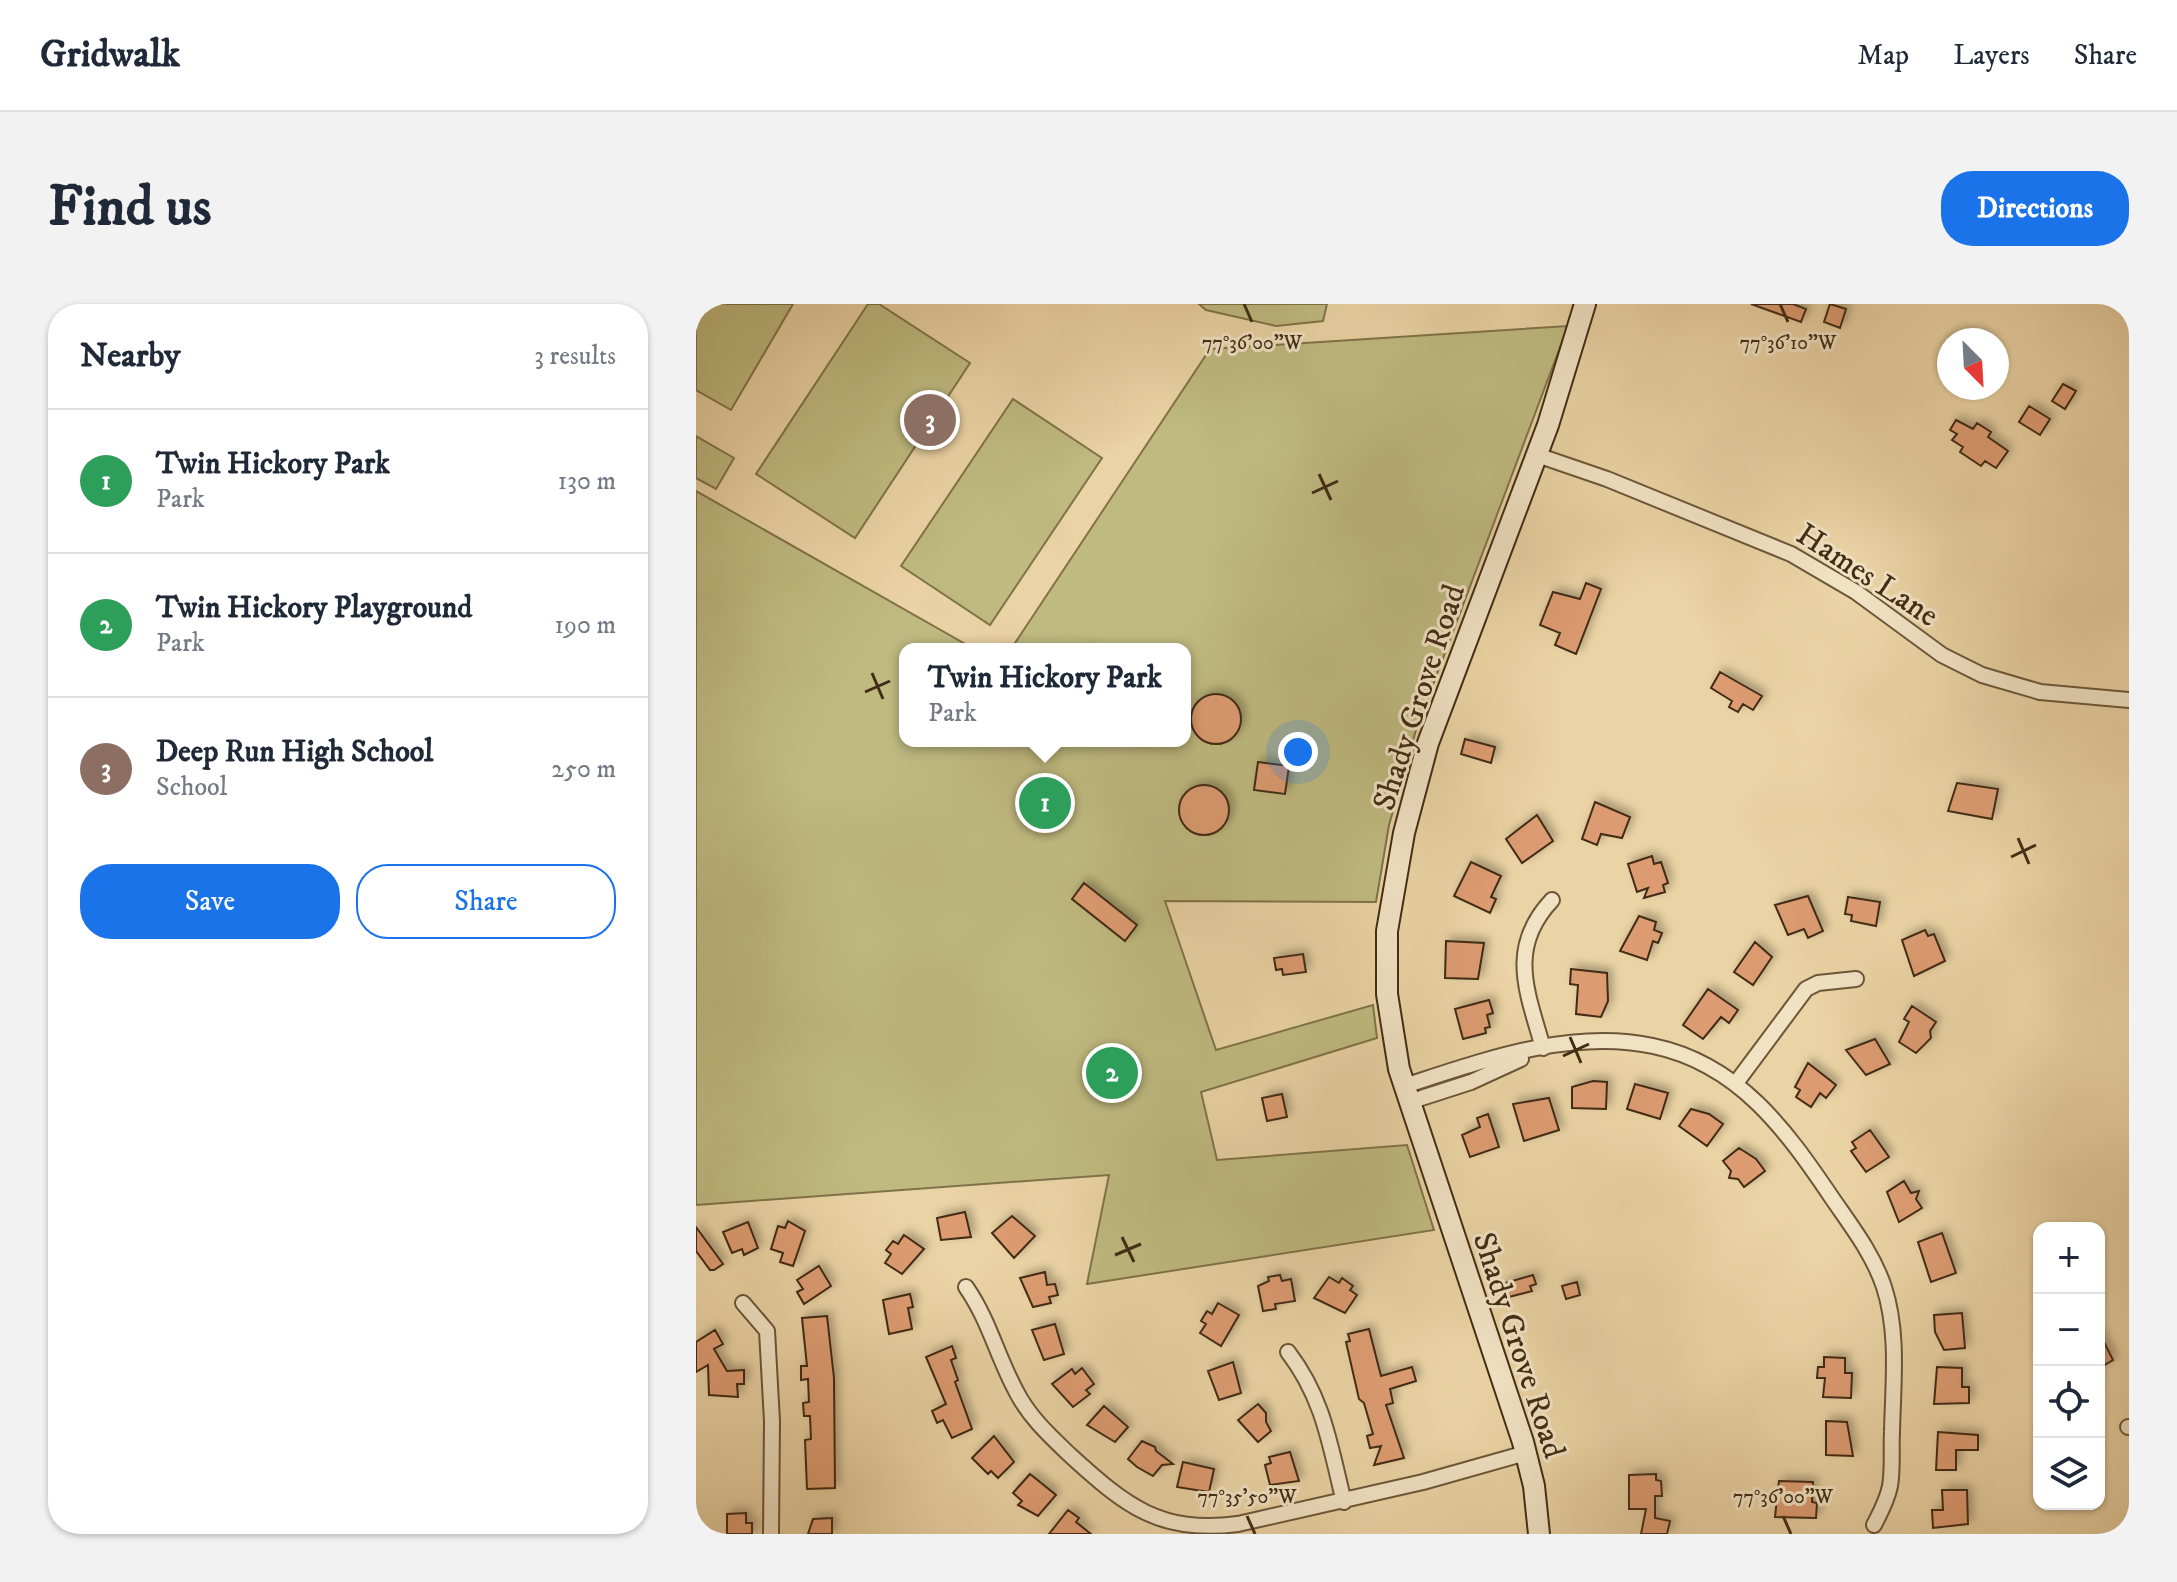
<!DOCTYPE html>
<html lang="en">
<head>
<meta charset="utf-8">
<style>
	body { margin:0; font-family:"IM FELL DW Pica",serif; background:#f2f2f3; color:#1f2937 }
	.controls { position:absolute; right:24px; bottom:24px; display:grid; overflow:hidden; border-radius:16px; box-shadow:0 2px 6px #0004 }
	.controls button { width:72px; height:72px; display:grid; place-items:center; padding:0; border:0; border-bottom:2px solid #e0e1e3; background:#fff; color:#1f2937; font:40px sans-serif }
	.compass { position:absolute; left:1241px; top:24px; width:72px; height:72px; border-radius:50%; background:#fff; box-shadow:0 2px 6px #0004; rotate:156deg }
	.you { position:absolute; left:602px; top:448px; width:28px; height:28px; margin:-20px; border:6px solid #fff; border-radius:50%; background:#1a73e8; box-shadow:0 0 0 12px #1a73e833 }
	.badge { display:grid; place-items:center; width:52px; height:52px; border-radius:50%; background:#1a73e8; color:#fff; font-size:26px; font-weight:700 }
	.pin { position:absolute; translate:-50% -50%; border:4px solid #fff; box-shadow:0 2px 8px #0006 }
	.popup { position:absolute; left:203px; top:339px; width:292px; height:104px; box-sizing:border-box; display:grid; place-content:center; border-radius:16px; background:#fff; filter:drop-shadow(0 2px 6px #0005); font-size:26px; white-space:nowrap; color:#747a83 }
	.popup b { font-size:30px; color:#1f2937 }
	.popup::after { content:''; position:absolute; left:50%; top:100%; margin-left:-16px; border:16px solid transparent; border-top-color:#fff }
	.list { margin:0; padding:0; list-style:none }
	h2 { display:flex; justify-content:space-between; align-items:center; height:104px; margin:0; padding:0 32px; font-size:34px }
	h2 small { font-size:26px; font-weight:400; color:#747a83 }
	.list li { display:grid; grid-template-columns:52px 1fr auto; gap:24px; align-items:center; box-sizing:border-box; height:144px; padding:0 32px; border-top:2px solid #e0e1e3 }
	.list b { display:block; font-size:30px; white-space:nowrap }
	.list p { margin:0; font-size:26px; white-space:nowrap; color:#747a83 }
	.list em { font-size:26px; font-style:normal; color:#747a83 }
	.actions { display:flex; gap:16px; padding:24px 32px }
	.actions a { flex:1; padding:18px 0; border:2px solid #1a73e8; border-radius:32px; text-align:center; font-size:28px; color:#1a73e8 }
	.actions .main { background:#1a73e8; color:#fff }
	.icon { flex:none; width:44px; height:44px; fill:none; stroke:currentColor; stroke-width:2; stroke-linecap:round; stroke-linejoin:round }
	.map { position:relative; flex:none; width:1433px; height:1230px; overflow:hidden; border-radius:32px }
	header { display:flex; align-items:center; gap:48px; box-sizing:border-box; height:112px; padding:0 40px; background:#fff; border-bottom:2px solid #e0e1e3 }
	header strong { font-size:38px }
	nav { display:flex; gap:44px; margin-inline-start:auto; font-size:28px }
	.intro { display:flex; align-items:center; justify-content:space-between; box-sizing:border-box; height:192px; padding:0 48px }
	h1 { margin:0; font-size:56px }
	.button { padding:20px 36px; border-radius:32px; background:#1a73e8; color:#fff; font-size:28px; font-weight:700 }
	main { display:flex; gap:48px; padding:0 48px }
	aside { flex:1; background:#fff; border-radius:32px; box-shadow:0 2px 6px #0004 }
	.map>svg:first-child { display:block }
</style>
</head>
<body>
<header>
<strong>Gridwalk</strong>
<nav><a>Map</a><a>Layers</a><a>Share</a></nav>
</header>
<div class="intro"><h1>Find us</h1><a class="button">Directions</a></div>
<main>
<aside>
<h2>Nearby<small>3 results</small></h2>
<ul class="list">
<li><span class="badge" style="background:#2e9e5b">1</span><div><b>Twin Hickory Park</b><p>Park</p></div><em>130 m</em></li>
<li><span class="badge" style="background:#2e9e5b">2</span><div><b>Twin Hickory Playground</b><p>Park</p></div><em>190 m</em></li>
<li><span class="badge" style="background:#8d6e63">3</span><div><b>Deep Run High School</b><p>School</p></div><em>250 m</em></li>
</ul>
<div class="actions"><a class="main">Save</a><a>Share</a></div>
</aside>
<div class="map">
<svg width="1433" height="1230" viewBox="0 0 1433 1230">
	<defs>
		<filter id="shadow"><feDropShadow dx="4.5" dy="-4.5" stdDeviation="4" flood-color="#0004"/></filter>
	</defs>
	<rect width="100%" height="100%" fill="#ead3a4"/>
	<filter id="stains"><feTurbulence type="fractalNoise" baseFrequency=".0025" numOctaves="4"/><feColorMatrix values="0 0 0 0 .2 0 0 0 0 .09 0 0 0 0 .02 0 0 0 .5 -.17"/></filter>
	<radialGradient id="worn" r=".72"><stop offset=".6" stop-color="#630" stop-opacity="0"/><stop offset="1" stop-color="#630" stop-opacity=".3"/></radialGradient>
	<path fill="#bfba80" stroke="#80734a" stroke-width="2" d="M13,0H97L35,106L0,86V21Z
		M172,0H183L274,59L159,234L60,170Z
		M503,0H631L627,17L580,22L510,6Z
		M872,22L720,426L693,521L680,598L469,597L520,746L677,701L681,734L505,788L521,856L711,841L738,926L391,980L413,871L0,901V187L278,345H209V437H489V345H315L514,45Z
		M317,95L406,154L294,321L205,262Z
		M0,132L38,154L20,185L0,174Z"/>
	<path fill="#dc9b71" stroke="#422c14" stroke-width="2" filter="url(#shadow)" d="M1055,0H1097L1110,5L1105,18Z
		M1134,0L1150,5L1144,24L1128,18Z
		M1367,80L1380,87L1369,105L1356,97Z
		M1333,102L1354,115L1344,131L1323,118Z
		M1260,116L1277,125L1281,119L1295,128L1292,133L1312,147L1300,164L1289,157L1285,162L1264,148L1267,143L1256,136L1261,130L1254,126Z
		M890,279L905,285L880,350L859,341L864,329L844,321L857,288L884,295Z
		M1024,368L1066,392L1057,406L1047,400L1042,408L1033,403L1036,397L1015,384Z
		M495 415a25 25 0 1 1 50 0a25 25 0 1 1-50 0Z
		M769,435L799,443L795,459L765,450Z
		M562,458L593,462L589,490L558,486Z
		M1261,479L1302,485L1296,515L1252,507Z
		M483 506a25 25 0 1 1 50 0a25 25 0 1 1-50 0Z
		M899,498L934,513L926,534L905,530L901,541L886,535Z
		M841,511L857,537L826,559L810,535Z
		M956,552L958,560L965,558L972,579L967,581L969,588L948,594L952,584L941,588L932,560Z
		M775,558L805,572L795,593L800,595L794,609L758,592Z
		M388,579L441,621L429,637L376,595Z
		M1112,592L1127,627L1112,634L1108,625L1092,631L1079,601Z
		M1152,593L1184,598L1180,622L1155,617L1156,611L1149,610Z
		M943,612L960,618L958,626L966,629L962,639L957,637L951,656L924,647Z
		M1229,626L1232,632L1238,630L1249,657L1218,672L1206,636Z
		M750,637L788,639L782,675L749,674Z
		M1059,638L1076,653L1057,681L1038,668Z
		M607,650L610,668L587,671L586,665L580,666L578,654Z
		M875,665L911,669L912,697L905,713L880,710L882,681L874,680Z
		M1012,685L1042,706L1033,719L1025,713L1007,735L987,721Z
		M793,696L797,709L791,711L794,723L789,724L790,729L767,735L759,705Z
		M1216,702L1240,718L1234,727L1235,734L1220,749L1203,738L1213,718L1208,715Z
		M1179,735L1194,760L1170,771L1150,746Z
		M1112,759L1140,781L1130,794L1124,789L1115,803L1100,793L1104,786L1099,783Z
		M897,777L911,778L910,805L876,804V783Z
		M939,780L972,789L964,815L931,805Z
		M586,790L591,813L571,817L566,794Z
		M853,794L863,826L828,837L817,800Z
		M995,805L1013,810L1027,820L1011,842L983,822Z
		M792,810L803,843L774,853L766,831L784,823L781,814Z
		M1174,826L1193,853L1170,868L1155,847L1160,844L1156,838Z
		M1043,844L1060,855L1069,867L1048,883L1042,875L1033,874L1035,867L1027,857Z
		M1208,877L1215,889L1223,887L1220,895L1226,904L1203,918L1191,888Z
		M269,908L275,933L245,936L241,914Z
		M316,912L339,932L318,954L296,929Z
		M92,917L109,927L97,962L84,958L87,949L75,945L82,922L89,924Z
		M52,918L62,944L48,951L46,945L36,949L27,928Z
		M0,923L27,960L18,966H14L0,947Z
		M1246,929L1260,969L1235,978L1222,938Z
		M208,931L228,945L206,970L189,959L195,950L190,946L197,937L202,940Z
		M123,962L135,982L108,1000L101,988L107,985L101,976Z
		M349,968L351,981L359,980L362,991L353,993L355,999L337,1003L324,974Z
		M584,971L586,977L595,975L599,997L579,1000L580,1005L567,1007L562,982L573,977L572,973Z
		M837,971L840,980L834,982L836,987L809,994L806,983L809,979Z
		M633,973L643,979L646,974L657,982L654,986L661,991L649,1009L618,994Z
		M881,978L884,991L870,995L866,982Z
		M214,990L217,1003L212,1004L216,1025L193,1030L187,996Z
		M522,999L543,1011L525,1042L504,1029L510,1020L505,1017L511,1007L516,1010Z
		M1266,1009L1269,1044L1248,1046L1239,1028L1238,1011Z
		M131,1012L138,1074L139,1184L111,1185L109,1136L115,1135L114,1112H108L107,1099L113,1098L112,1075L105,1076V1062H111L106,1014Z
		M359,1020L368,1050L348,1056L336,1026Z
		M673,1025L685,1072L716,1063L720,1077L694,1085L697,1099L690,1101L708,1154L678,1161L685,1142L674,1144L671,1132L677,1130L668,1099L663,1095L650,1038L654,1037L652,1030Z
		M19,1026L27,1040L18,1045L31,1067L48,1066V1080H41L42,1093L13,1091L12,1061L0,1068V1038Z
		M1403,1028L1417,1056L1403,1064Z
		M256,1042L260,1054L255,1056L262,1076L259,1078L276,1125L256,1134L247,1116L241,1119L236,1107L250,1100L230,1053Z
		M1128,1053L1149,1054V1069H1156L1155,1094L1127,1093L1129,1074H1121L1122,1063H1128Z
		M537,1058L545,1089L523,1096L512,1067Z
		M1241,1063L1266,1064V1083H1273V1099L1238,1100Z
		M386,1064L398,1080L390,1086L394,1090L377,1103L356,1080L376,1065L379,1070Z
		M562,1100L570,1109V1118L575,1127L562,1138L542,1116Z
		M408,1102L432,1123L419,1138L391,1121Z
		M1130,1117L1151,1118L1157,1152L1130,1151Z
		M1242,1128L1282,1131V1146H1260V1166H1240Z
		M298,1132L318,1158L302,1174L295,1167L292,1170L276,1154Z
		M446,1137L459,1143L460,1147L477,1160L466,1161L457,1172L441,1163L432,1155Z
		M594,1148L603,1177L574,1181L569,1161L575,1159L573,1153Z
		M487,1158L518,1165L513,1188L481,1183Z
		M334,1170L360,1191L342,1212L322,1201L326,1197L317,1189Z
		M960,1170V1176L965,1177L966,1192H959V1214L974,1217L971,1230H945L950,1205H933V1171Z
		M1083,1177L1117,1178L1116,1198L1121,1199L1120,1214L1079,1213Z
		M1246,1186H1271L1272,1220L1237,1224L1236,1206H1247Z
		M372,1206L383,1214L380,1218L395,1230H353Z
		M50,1209V1219H56V1230H31V1210Z
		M136,1214V1230H112L117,1215Z"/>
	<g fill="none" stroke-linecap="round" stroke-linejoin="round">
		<defs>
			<path id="minor" d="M841,151L911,175L1095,250L1160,288L1246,351L1286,371L1344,388L1433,396
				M847,744C831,687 811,644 856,596
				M1040,779L1110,685L1122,679L1160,675
				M708,782C786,757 874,724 957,742C1043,760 1090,826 1136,894C1156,923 1177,950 1188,983C1203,1029 1197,1080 1196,1128C1195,1146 1197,1165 1194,1182C1191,1197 1184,1209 1178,1221
				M713,798L775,778L825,755
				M270,983C293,1016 301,1052 320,1087C333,1113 354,1132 375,1152C430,1202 464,1230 542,1220L727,1178L830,1149
				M47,999L71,1027L76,1117L75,1230
				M592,1048C628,1095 634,1142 648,1198
				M1432,1123H1433"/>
			<path id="secondary" d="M843,1230L838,1182L827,1138L703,765L691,690V627L708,529L732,439L852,121L889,0"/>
		</defs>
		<use href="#minor" stroke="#6c5638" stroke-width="18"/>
		<use href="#secondary" stroke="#422c14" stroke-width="24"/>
		<use href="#minor" stroke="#f1e2c4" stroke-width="14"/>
		<use href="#secondary" stroke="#f1e2c4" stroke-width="20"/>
	</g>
	<path fill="none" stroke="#422c14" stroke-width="3" d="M548,0L556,18M1084,0L1092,18M623,170L635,196M616,189L642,177M176,369L187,395M169,388L194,377M1322,534L1333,560M1315,553L1340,541M874,733L885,759M867,752L893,740M426,933L438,958M419,951L445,940M551,1212L559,1230M1087,1212L1095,1230"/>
	<g text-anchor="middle" stroke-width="6" stroke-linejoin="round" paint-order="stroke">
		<g font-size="32" fill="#422c14" stroke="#f1e2c4">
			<text transform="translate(1172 270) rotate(33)" y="11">Hames Lane</text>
			<text transform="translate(722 393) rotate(-72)" y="11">Shady Grove Road</text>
			<text transform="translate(824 1041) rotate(72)" y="11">Shady Grove Road</text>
		</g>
	</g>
	<g font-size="20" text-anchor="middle" fill="#422c14" stroke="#f1e2c4" stroke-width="6" stroke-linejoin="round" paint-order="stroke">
		<text x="556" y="45">77°36'00"W</text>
		<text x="1092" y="45">77°36'10"W</text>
		<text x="551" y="1199">77°35'50"W</text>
		<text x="1087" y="1199">77°36'00"W</text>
	</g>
	<rect width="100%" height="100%" filter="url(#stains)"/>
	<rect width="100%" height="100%" fill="url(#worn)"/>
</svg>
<div class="controls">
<button>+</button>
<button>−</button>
<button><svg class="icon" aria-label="locate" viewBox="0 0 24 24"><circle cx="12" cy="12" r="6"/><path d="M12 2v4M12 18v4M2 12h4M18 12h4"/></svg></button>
<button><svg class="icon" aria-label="layers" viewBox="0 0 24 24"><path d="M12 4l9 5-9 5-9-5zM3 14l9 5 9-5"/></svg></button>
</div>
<svg class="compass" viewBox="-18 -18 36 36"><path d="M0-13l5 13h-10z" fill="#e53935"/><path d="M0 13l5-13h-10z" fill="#747a83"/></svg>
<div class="you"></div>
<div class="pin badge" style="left:349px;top:499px;background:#2e9e5b">1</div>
<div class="popup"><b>Twin Hickory Park</b>Park</div>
<div class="pin badge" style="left:416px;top:769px;background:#2e9e5b">2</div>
<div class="pin badge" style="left:234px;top:116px;background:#8d6e63">3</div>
</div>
</main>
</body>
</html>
